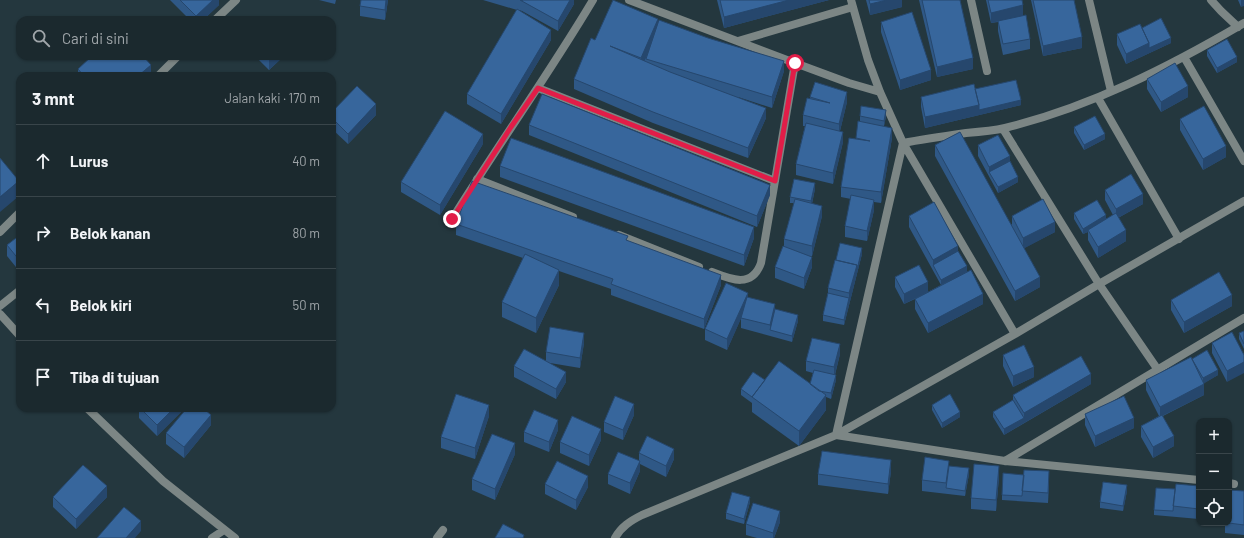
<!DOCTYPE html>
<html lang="id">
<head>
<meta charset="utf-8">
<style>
	body { margin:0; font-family:Barlow,sans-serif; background:#28353a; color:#f1f3f6 }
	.controls { position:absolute; right:12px; bottom:12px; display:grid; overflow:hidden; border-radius:8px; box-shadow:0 1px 3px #0004 }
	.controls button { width:36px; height:36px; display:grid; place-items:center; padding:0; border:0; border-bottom:1px solid #39454a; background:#1b292e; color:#f1f3f6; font:20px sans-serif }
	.stop { position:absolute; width:12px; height:12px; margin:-9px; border:3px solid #e11d48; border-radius:50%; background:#fff }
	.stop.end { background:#e11d48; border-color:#fff; box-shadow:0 1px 4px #0008 }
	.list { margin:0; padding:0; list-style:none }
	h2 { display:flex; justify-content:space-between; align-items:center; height:52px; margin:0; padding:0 16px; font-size:17px }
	h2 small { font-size:13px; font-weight:400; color:#a0a6aa }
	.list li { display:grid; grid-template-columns:26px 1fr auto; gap:12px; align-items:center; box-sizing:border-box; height:72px; padding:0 16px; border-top:1px solid #39454a }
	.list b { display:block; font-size:15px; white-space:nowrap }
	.list em { font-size:13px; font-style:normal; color:#a0a6aa }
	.icon { flex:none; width:22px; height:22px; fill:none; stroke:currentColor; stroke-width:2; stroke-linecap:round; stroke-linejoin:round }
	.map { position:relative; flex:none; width:1244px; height:538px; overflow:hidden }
	.search { position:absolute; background:#1b292e; box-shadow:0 1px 3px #0004; left:16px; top:16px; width:320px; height:44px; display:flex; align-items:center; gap:10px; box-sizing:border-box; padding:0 14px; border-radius:12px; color:#a0a6aa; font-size:15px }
	.panel { position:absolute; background:#1b292e; box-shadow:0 1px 3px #0004; left:16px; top:72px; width:320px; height:340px; border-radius:12px }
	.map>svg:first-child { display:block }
</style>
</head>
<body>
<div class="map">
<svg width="1244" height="538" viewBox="0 0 1244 538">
	<rect width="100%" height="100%" fill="#24373e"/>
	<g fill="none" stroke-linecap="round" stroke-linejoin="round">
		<path stroke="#7c8685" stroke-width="8" d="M629,0L795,63L761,263C752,288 732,280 712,272
			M851,0L868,60L880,92L903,143L1015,334
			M971,0L987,71
			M1089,0L1111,91
			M1211,0L1221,11L1238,27
			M215,20L236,0
			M738,41L853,7
			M1184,57L1244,161
			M795,63L849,83L880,92
			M158,76L178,56
			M538,88L775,181
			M1098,98L1179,239
			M1003,129L1099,284L1158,370
			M477,179L573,217
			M452,219C498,145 549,74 593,0
			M0,232L20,212
			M619,235L699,267
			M0,306L20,290
			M0,314L20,336
			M87,408L163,481L235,538
			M1005,461L1244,318
			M1199,480L1005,461L836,435L903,143C924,139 945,136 966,133C979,132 992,131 1005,128C1090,107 1169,67 1244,23
			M1229,483L1234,484
			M212,538L224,530
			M437,538L443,530
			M615,538C621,527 630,521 642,515L836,435L1015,334L1099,284L1244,201"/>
	</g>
	<path fill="#2f5886" d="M170,0H219V5L203,20H190Z
		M319,0H336L335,4Z
		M361,0H388L385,20L360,16V6Z
		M483,0H574V4L558,31L522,11L519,10L551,40L501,124L467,104V94L517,10Z
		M717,0H829L724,28Z
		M866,0H902V7L870,15Z
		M919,0H960L973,69L937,77Z
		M986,0H1022L1023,16L1030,39V49L1003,55L998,31V22L991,23Z
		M1031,0H1074L1082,48L1043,56Z
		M1238,0H1244L1241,7Z
		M658,22L784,71L772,108L738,97L766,118L748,158L653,123L574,89V79L595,40Z
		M881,22L931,80L900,90L881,32Z
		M1142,28L1171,43L1126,64L1117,45V34Z
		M1207,50L1237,62L1217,73L1207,56Z
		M255,56H284L269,70Z
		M78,69L151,75L150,76H78Z
		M1147,79L1188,97L1161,112L1147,89Z
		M975,89L1021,105L925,128L921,107V97Z
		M810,97L847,102L840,131L843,142L833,184L796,175V164L805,126H803V115L810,98Z
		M332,112L376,115L348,144L332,129Z
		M860,116H886L884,126L892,138L881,203L874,202V210L867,241L845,237V226L851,199L841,197V187L856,139L860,122Z
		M1180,119L1226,157L1203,170L1180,130Z
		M529,125L770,195L757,227L529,135Z
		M1074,127L1105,139L1084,150L1074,133Z
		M483,144L440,215L401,192V182Z
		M935,145L1012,225V216L1055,232L1024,248L1040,287L1015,301L935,156Z
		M978,145L1018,182L998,193L978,156Z
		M500,166L754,238L744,266L500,177Z
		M815,189L812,204L822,216L812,256H808L812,267L804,289L775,278V267L784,247V239L794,203H790V197Z
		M1105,190L1143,204L1118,218L1126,241L1098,258L1088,240V232L1083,234L1074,219V213L1106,219L1113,215L1105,200Z
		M909,216L958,251L967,272L948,282L983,304L928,333L915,309V299L904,304L895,287V277L928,292L941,285L909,227Z
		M456,224L628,241L721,285L704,329L611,295V289L559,271V285L536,333L502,317V302L523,258L456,235Z
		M20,235V272L7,256V245Z
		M862,254L844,325L823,321V315L828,293V288L836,260Z
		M748,297L775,309L798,321L792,342L741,328V318L727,350L705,340V329Z
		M1171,300L1232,306L1184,333L1171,310Z
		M1244,331V349L1239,339V333Z
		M1232,332L1227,382L1212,353V343Z
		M584,343L580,368L550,363L566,382L556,399L514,377V366L546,361V352Z
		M840,354L835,375L836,380L831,399L826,397V410L799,446L752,412V403L741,395V389L765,380L810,384L813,373L806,371V361Z
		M1003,355L1034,377L1013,387L1003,366Z
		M1192,360L1218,375L1204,383V395L1163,416L1174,446L1153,458L1141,437V426L1159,416L1146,390V380Z
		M1091,384L1004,435L993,417V412L1013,400V395Z
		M932,405L960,417L942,428L932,410Z
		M139,408H185L157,436L139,418Z
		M1085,414L1134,428L1095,447L1085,425Z
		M634,415L623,440L604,432V422Z
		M489,416L475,459L441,448V437Z
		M211,425L184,458L166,444V433Z
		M558,430L549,452L524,442V432Z
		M601,440L589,466L560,453V442Z
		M639,453L674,459L666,477L640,464V471L630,494L608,484V474L639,460Z
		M515,454L495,500L472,490V479Z
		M949,466L969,474L965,496L922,491V480Z
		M891,471L888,494L818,485V474Z
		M999,477L996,511L971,509V498Z
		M1049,481L1048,503L1002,500V495Z
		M545,484L588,487L576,510L545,494Z
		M1199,486V519L1154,515V510L1175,489Z
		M1127,491L1123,511L1100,508V502Z
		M1244,491V535L1225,533V523H1229Z
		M53,497H107L76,529L53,507Z
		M750,502L744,524L726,519V513Z
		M780,522L774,538H757L746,535V524Z"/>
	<path fill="#26476d" d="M213,0H219V5L203,20H196V16Z
		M386,0H388L385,20V10Z
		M570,0H574V4L558,31V21Z
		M789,0H829L724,28V17Z
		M887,0H902V7L870,15V4Z
		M1241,0H1244V6L1241,7Z
		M1023,5V16L991,23V13Z
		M658,19V30L641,69V58Z
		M551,30V40L501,124V114Z
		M1082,37V48L1043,56V46Z
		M1171,38V43L1126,64V54L1149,43Z
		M273,56H284L269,70V60Z
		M1237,57V62L1217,73V68Z
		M973,58V69L937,77V67Z
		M784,61V71L772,108V97Z
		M151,65V75L150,76H138Z
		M931,70V80L900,90V80Z
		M1188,86V97L1161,112V102Z
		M847,92V102L839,135V124Z
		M1021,100V105L925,128V117L979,105Z
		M376,104V115L348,144V134Z
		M766,108V118L748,158V148Z
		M886,110V116L884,126V121Z
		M892,128V138L881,203V192Z
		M843,132V142L833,184V173Z
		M483,134V144L440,215V205Z
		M1105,134V139L1084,150V145Z
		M1226,146V157L1203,170V159Z
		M1010,156V166L989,172V167Z
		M1018,177V182L998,193V187Z
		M19,181V196L0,212V197Z
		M815,183V189L811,207V201Z
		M770,185V195L757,227V216Z
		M1143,194V204L1116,219V209Z
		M874,200V210L867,241V231Z
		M822,206V216L812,256V246Z
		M1106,215V220L1088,230V232L1083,234V229Z
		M1055,222V232L1023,249V238Z
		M754,227V238L744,266V255Z
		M1126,230V241L1098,258V247Z
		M958,246V257L933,265V260Z
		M862,248V254L844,325V320L849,298V293L857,265Z
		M812,257V267L804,289V278Z
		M967,266V272L941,285V280Z
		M559,270V285L536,333V318Z
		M721,275V285L704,329V319Z
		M1040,277V287L1015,301V291Z
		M928,282V292L904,304V294Z
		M748,293V303L727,350V339Z
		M983,294V304L928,333V323Z
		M1232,295V306L1184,333V322Z
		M775,304V315L770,330V325Z
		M798,315V321L792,342V336Z
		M584,333V343L580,368V358Z
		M840,344V354L834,378V367Z
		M1244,362V373L1227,382V371Z
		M1034,367V377L1013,387V376Z
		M1218,370V375L1203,384V378Z
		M566,372V382L556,399V389Z
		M1091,374V384L1024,423V413Z
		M836,375V380L831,399V393Z
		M1204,384V395L1160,417V407Z
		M826,395V410L799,446V431Z
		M634,404V415L623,440V430Z
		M489,405V416L475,459V448Z
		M174,408H185L157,436V425Z
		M960,412V417L942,428V423Z
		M211,415V425L184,458V447Z
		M1024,418V423L1004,435V429Z
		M1134,418V428L1095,447V436Z
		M558,420V430L549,452V442Z
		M601,429V440L589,466V455Z
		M1174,436V446L1153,458V447Z
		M515,443V454L495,500V489Z
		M674,449V459L666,477V466Z
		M891,460V471L888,494V484Z
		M640,461V471L630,494V483Z
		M999,466V477L996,511V500Z
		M969,468V474L965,496V491Z
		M1049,471V481L1048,503V493Z
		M588,476V487L576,510V500Z
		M1127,485V491L1123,511V506Z
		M107,486V497L76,529V519Z
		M750,497V502L744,524V519Z
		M780,511V522L774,538H773V533Z
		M141,521V531L135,538H126Z"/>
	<path fill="#37669c" stroke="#26476d" d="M180,0H213L196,16Z
		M361,0H386L385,10L360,6Z
		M520,0H522V1V0H570L558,21Z
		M613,0L658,19L641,58L610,46L670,72L766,108L748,148L653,112L574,79L591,38L595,40Z
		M720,0H789L724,17Z
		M869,0H887L870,4Z
		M922,0H960L973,58L937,67Z
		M988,0H1022L1023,5L991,13Z
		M1033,0H1074L1082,37L1043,46Z
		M517,9L551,30L501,114L467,94Z
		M912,12L931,70L900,80L881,22Z
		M1026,15L1030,39L1003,44L998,21Z
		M1161,18L1171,38L1149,48V43L1142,28Z
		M659,20L708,38L784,61L772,97L646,59Z
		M1140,24L1149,43L1126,54L1117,34Z
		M1227,39L1237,57L1217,68L1207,50Z
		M92,56H143L151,65L138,76H84L78,69Z
		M265,56H273L269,60Z
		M1175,63L1188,86L1161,102L1147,79Z
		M1016,80L1021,100L979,110V105L975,89Z
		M815,82L847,92L839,124L803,115L807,98L830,103L810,97Z
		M974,84L979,105L925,117L921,97Z
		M357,86L376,104L348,134L332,118V112Z
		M542,94L770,185L757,216L529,125Z
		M861,106L886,110L884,121L860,116Z
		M1204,106L1226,146L1203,159L1180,119Z
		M445,111L483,134L440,205L401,182Z
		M1095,116L1105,134L1084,145L1074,127Z
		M858,121L892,128L881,192L841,187L849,138L870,141L856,138Z
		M806,123L843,132L833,173L796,164Z
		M960,132L1040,277L1015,291L935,145Z
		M998,135L1010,156L989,167L978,145Z
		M511,138L754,227L744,255L500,166Z
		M0,158L19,181L0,197Z
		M1010,161L1018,177L998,187L989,172Z
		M1131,174L1143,194L1116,209L1105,190Z
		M794,179L815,183L811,201L790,197Z
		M472,181L628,236L626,240L721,275L704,319L611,284L613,279L456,224Z
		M851,195L874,200L867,231L845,226Z
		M795,199L822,206L812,246L784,239Z
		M1043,199L1055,222L1023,238L1012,216Z
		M1097,200L1106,215L1083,229L1074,213Z
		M934,202L958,246L933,260L909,216Z
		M1116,213L1126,230L1098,247L1088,230Z
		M20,235V261L7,245Z
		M840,243L862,248L857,270V265L836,260Z
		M783,246L812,257L804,278L775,267Z
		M958,251L967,266L941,280L933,265Z
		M525,254L559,270L536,318L502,302Z
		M835,260L857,265L849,293L828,288Z
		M919,265L928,282L904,294L895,277Z
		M971,270L983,294L928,323L915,299Z
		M1219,272L1232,295L1184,322L1171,300Z
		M726,283L748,293L727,339L705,329Z
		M828,293L849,298L844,320L823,315Z
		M747,297L775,304L770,325L741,318Z
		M775,309L798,315L792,336L770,330Z
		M550,327L584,333L580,358L546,352Z
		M1244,331V344L1239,333Z
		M1232,332L1244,355V362L1227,371L1212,343Z
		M812,338L840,344L834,367L806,361Z
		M1024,345L1034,367L1013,376L1003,355Z
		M524,349L566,372L556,389L514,366Z
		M1207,350L1218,370L1203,378L1192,359Z
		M1081,356L1091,374L1024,413L1013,395Z
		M1191,357L1204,384L1160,407L1146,380Z
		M779,361L826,395L799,431L752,397Z
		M814,370L836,375L831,393L819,391L810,384Z
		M753,372L765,380L752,397L741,389Z
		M456,394L489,405L475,448L441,437Z
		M950,394L960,412L942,423L932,405Z
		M615,396L634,404L623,430L604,422Z
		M1124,396L1134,418L1095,436L1085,414Z
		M1013,400L1024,418L1004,429L993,412Z
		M140,408H174L157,425Z
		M187,408H203L211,415L184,447L166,433Z
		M534,410L558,420L549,442L524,432Z
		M1162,415L1174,436L1153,447L1141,426Z
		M572,416L601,429L589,455L560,442Z
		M492,434L515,443L495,489L472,479Z
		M647,436L674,449L666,466L639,453Z
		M822,451L891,460L888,484L818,474Z
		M618,452L640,461L630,483L608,474Z
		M925,457L949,461L946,483L922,480Z
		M557,461L588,476L576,500L545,484Z
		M974,464L999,466L996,500L971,498Z
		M83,465L107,486L76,519L53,497Z
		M949,466L969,468L965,491L946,488Z
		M1024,470L1049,471L1048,493L1022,491Z
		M1003,473L1024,475L1022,496L1002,495Z
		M1103,482L1127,485L1123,506L1100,502Z
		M1176,484L1199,486V509L1173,506Z
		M1156,488L1175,489L1173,511L1154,510Z
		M1229,490L1244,491V525L1229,523Z
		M732,492L750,497L744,519L726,513Z
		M753,503L780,511L773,533L746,524Z
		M124,507L141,521L126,538H97Z
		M503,524L524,535L523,538H495Z"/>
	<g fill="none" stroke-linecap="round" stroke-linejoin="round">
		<path stroke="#e11d48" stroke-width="5" d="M452,219L511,127L538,88L775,181L795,63"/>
	</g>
</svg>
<div class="controls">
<button>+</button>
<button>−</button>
<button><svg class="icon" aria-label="locate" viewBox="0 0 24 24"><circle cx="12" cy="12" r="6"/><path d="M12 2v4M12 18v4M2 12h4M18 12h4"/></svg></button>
</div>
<div class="stop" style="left:795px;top:63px"></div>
<div class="stop end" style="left:452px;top:219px"></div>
<div class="search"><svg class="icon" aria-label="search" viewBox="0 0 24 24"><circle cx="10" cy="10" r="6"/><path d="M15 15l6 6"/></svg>Cari di sini</div>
<section class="panel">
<h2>3 mnt<small>Jalan kaki · 170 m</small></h2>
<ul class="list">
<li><svg class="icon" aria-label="ahead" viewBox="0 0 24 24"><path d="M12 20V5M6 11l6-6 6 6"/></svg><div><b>Lurus</b></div><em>40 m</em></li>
<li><svg class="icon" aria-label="right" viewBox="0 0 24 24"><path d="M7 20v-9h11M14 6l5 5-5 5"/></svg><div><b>Belok kanan</b></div><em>80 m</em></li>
<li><svg class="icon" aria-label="left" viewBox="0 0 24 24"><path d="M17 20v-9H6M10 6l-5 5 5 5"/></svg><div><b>Belok kiri</b></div><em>50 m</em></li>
<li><svg class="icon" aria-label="arrive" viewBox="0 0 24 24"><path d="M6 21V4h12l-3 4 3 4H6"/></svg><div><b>Tiba di tujuan</b></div></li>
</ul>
</section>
</div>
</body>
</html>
